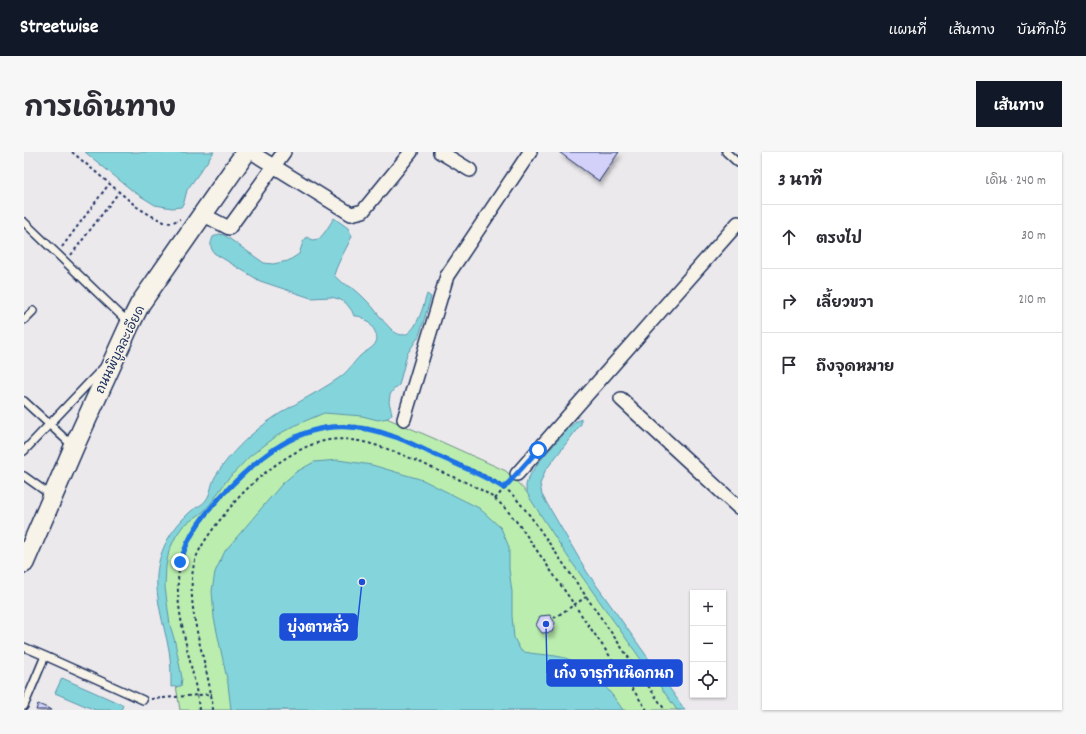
<!DOCTYPE html>
<html lang="th">
<head>
<meta charset="utf-8">
<style>
	body { margin:0; font-family:Dekko,"Playpen Sans Thai",sans-serif; background:#f7f7f7; color:#2b2b33 }
	.controls { position:absolute; right:12px; bottom:12px; display:grid; overflow:hidden; border-radius:0px; box-shadow:0 1px 3px #0004 }
	.controls button { width:36px; height:36px; display:grid; place-items:center; padding:0; border:0; border-bottom:1px solid #e1e1e2; background:#fff; color:#2b2b33; font:20px sans-serif }
	.stop { position:absolute; width:12px; height:12px; margin:-9px; border:3px solid #1a73e8; border-radius:50%; background:#fff }
	.stop.end { background:#1a73e8; border-color:#fff; box-shadow:0 1px 4px #0008 }
	.list { margin:0; padding:0; list-style:none }
	h2 { display:flex; justify-content:space-between; align-items:center; height:52px; margin:0; padding:0 16px; font-size:17px }
	h2 small { font-size:13px; font-weight:400; color:#7c7c81 }
	.list li { display:grid; grid-template-columns:26px 1fr auto; gap:12px; align-items:center; box-sizing:border-box; height:64px; padding:0 16px; border-top:1px solid #e1e1e2 }
	.list b { display:block; font-size:15px; white-space:nowrap }
	.list em { font-size:13px; font-style:normal; color:#7c7c81 }
	.icon { flex:none; width:22px; height:22px; fill:none; stroke:currentColor; stroke-width:2; stroke-linecap:round; stroke-linejoin:round }
	.map { position:relative; flex:none; width:714px; height:558px; overflow:hidden; border-radius:0px }
	header { display:flex; align-items:center; gap:24px; box-sizing:border-box; height:56px; padding:0 20px; background:#111827; color:#fff }
	header strong { font-size:19px }
	nav { display:flex; gap:22px; margin-inline-start:auto; font-size:14px }
	.intro { display:flex; align-items:center; justify-content:space-between; box-sizing:border-box; height:96px; padding:0 24px }
	h1 { margin:0; font-size:28px }
	.button { padding:10px 18px; border-radius:0px; background:#111827; color:#fff; font-size:14px; font-weight:700 }
	main { display:flex; gap:24px; padding:0 24px }
	aside { flex:1; background:#fff; border-radius:0px; box-shadow:0 1px 3px #0004 }
	.map>svg:first-child { display:block }
</style>
</head>
<body>
<header>
<strong>Streetwise</strong>
<nav><a>แผนที่</a><a>เส้นทาง</a><a>บันทึกไว้</a></nav>
</header>
<div class="intro"><h1>การเดินทาง</h1><a class="button">เส้นทาง</a></div>
<main>
<div class="map">
<svg width="714" height="558" viewBox="0 0 714 558">
	<defs>
		<filter id="shadow"><feDropShadow dx="2.5" dy="4.5" stdDeviation="2" flood-color="#0004"/></filter>
	</defs>
	<rect width="100%" height="100%" fill="#ece9ed"/>
	<filter id="ink" filterUnits="userSpaceOnUse"><feTurbulence type="fractalNoise" baseFrequency=".025" numOctaves="2"/><feDisplacementMap in="SourceGraphic" scale="8" xChannelSelector="R" yChannelSelector="G"/><feConvolveMatrix kernelMatrix="1 2 1 2 8 2 1 2 1" color-interpolation-filters="sRGB"/></filter>
	<g filter="url(#ink)">
		<path fill="#bbeeae" stroke="#6b8e86" d="M302,256L353,262L409,286L482,319L517,355L657,558H156L139,455L137,420L146,389L155,375L184,349L226,295Z"/>
		<path fill="#84d5db" stroke="#5a93a9" d="M61,0H190L163,38L160,50L157,55L148,56L131,53L110,40Z
			M310,66L324,76L328,84C322,98 314,109 310,123C315,130 324,133 330,137C334,140 338,144 342,148C351,156 357,168 366,176C388,199 398,158 403,142L407,145L395,184L383,202L375,233L369,238L366,243L365,250L368,262L364,266L354,268L338,264L300,261L274,272L257,281L226,304L203,328L187,351L179,360L159,374L152,384L145,399L142,414L141,435L146,473L151,490L158,526L157,534L147,535C147,522 147,510 145,498C139,468 127,436 136,406C141,388 152,373 165,361C170,356 179,353 182,348C187,342 187,332 191,325C202,307 217,291 233,278C258,257 289,244 315,226C324,220 329,211 336,204C341,199 349,197 352,190C356,183 345,169 339,166C336,164 333,164 330,164L328,159L322,151L315,147L307,145L287,146L236,129L190,101C186,95 186,92 189,85L195,82L200,83L240,111L249,112L264,109L275,102L279,90L283,85L288,88L295,87L301,80Z
			M557,267V272L521,319L516,332L518,343L563,420L661,558H653L544,405L505,345C504,342 502,339 502,336C500,321 540,283 551,270Z
			M314,308L348,313L399,328L455,356L477,376L485,395V417L488,440V464L490,486L497,499C511,503 523,502 537,505C564,511 584,536 599,558H207L204,532L190,466L188,439L191,420L201,399L258,332L272,320L290,310Z
			M38,526L99,553L97,558H71L31,541Z"/>
		<path fill="#d3d1f9" stroke="#1b2f5e" filter="url(#shadow)" d="M535,0H595L575,29Z
			M526,463L531,471L528,480L518,481L512,473L516,464Z
			M14,552L28,558H12Z"/>
		<g fill="none" stroke-linecap="round" stroke-linejoin="round">
			<defs>
				<path id="lane" d="M702,0L714,11
					M0,70L105,171
					M0,168L9,159
					M0,249L50,295
					M0,299L80,215
					M0,324L28,344
					M0,495L21,504L0,554
					M21,504L119,548"/>
				<path id="street" d="M227,0L327,62L339,59L387,0
					M416,0L446,18
					M178,62L205,76L260,0
					M597,247L714,355
					M380,267L423,124L506,0
					M493,322L714,71"/>
				<path id="secondary" d="M0,411L50,295L106,172L116,152L222,0"/>
			</defs>
			<use href="#lane" stroke="#1b2f5e" stroke-width="10"/>
			<use href="#street" stroke="#1b2f5e" stroke-width="16"/>
			<use href="#secondary" stroke="#1b2f5e" stroke-width="22"/>
			<path stroke="#1b2f5e" stroke-width="2" stroke-dasharray="3 3" stroke-linecap="butt" d="M48,0L113,55L126,63L140,70L147,71L156,67
				M38,95L85,32
				M47,103L95,40
				M471,347L485,331
				M530,466L562,445
				M127,547L188,542
				M175,558C171,513 145,452 157,409C164,382 184,359 203,339C227,312 261,284 297,276C315,272 337,274 354,279C375,285 395,295 415,304C437,314 462,322 481,336C491,344 499,355 507,365L641,558
				M189,558C185,511 160,460 170,412C175,392 196,368 209,352C230,327 268,296 300,289C337,280 387,307 420,321C438,329 456,335 471,347C481,355 488,364 496,374L623,558"/>
			<use href="#lane" stroke="#f7f3e8" stroke-width="7"/>
			<use href="#street" stroke="#f7f3e8" stroke-width="13"/>
			<use href="#secondary" stroke="#f7f3e8" stroke-width="19"/>
		</g>
	</g>
	<g fill="none" stroke-linecap="round" stroke-linejoin="round" filter="url(#ink)">
		<path stroke="#1a73e8" stroke-width="5" d="M156,410C159,403 161,396 164,390C175,366 198,342 217,324C264,280 307,261 371,285C383,289 395,295 407,301C432,312 457,322 480,336L514,298"/>
	</g>
	<g text-anchor="middle" stroke-width="3" stroke-linejoin="round" paint-order="stroke">
		<g font-size="13" fill="#1b2f5e" stroke="#f7f3e8">
			<text transform="translate(95 197) rotate(-64)" y="5">ถนนพิบูลละเอียด</text>
		</g>
	</g>
	<path fill="none" stroke="#1d4ed8" stroke-width="1.5" d="M338 430L333 475M522 472L523 521"/>
	<g fill="#1d4ed8" stroke="#f7f3e8" stroke-width="1.5">
		<circle cx="338" cy="430" r="4"/>
		<circle cx="522" cy="472" r="4"/>
	</g>
	<g fill="#1d4ed8" stroke="#1d4ed8" stroke-width="1.5">
		<rect x="256" y="462" width="77" height="26" rx="4"/>
		<rect x="523" y="508" width="135" height="26" rx="4"/>
	</g>
	<g font-size="14" text-anchor="middle" font-weight="bold" fill="#fff">
		<text x="294" y="480">บุ่งตาหลั่ว</text>
		<text x="590" y="526">เก๋ง จารุกำเนิดกนก</text>
	</g>
</svg>
<div class="controls">
<button>+</button>
<button>−</button>
<button><svg class="icon" aria-label="locate" viewBox="0 0 24 24"><circle cx="12" cy="12" r="6"/><path d="M12 2v4M12 18v4M2 12h4M18 12h4"/></svg></button>
</div>
<div class="stop" style="left:514px;top:298px"></div>
<div class="stop end" style="left:156px;top:410px"></div>
</div>
<aside>
<h2>3 นาที<small>เดิน · 240 m</small></h2>
<ul class="list">
<li><svg class="icon" aria-label="ahead" viewBox="0 0 24 24"><path d="M12 20V5M6 11l6-6 6 6"/></svg><div><b>ตรงไป</b></div><em>30 m</em></li>
<li><svg class="icon" aria-label="right" viewBox="0 0 24 24"><path d="M7 20v-9h11M14 6l5 5-5 5"/></svg><div><b>เลี้ยวขวา</b></div><em>210 m</em></li>
<li><svg class="icon" aria-label="arrive" viewBox="0 0 24 24"><path d="M6 21V4h12l-3 4 3 4H6"/></svg><div><b>ถึงจุดหมาย</b></div></li>
</ul>
</aside>
</main>
</body>
</html>
